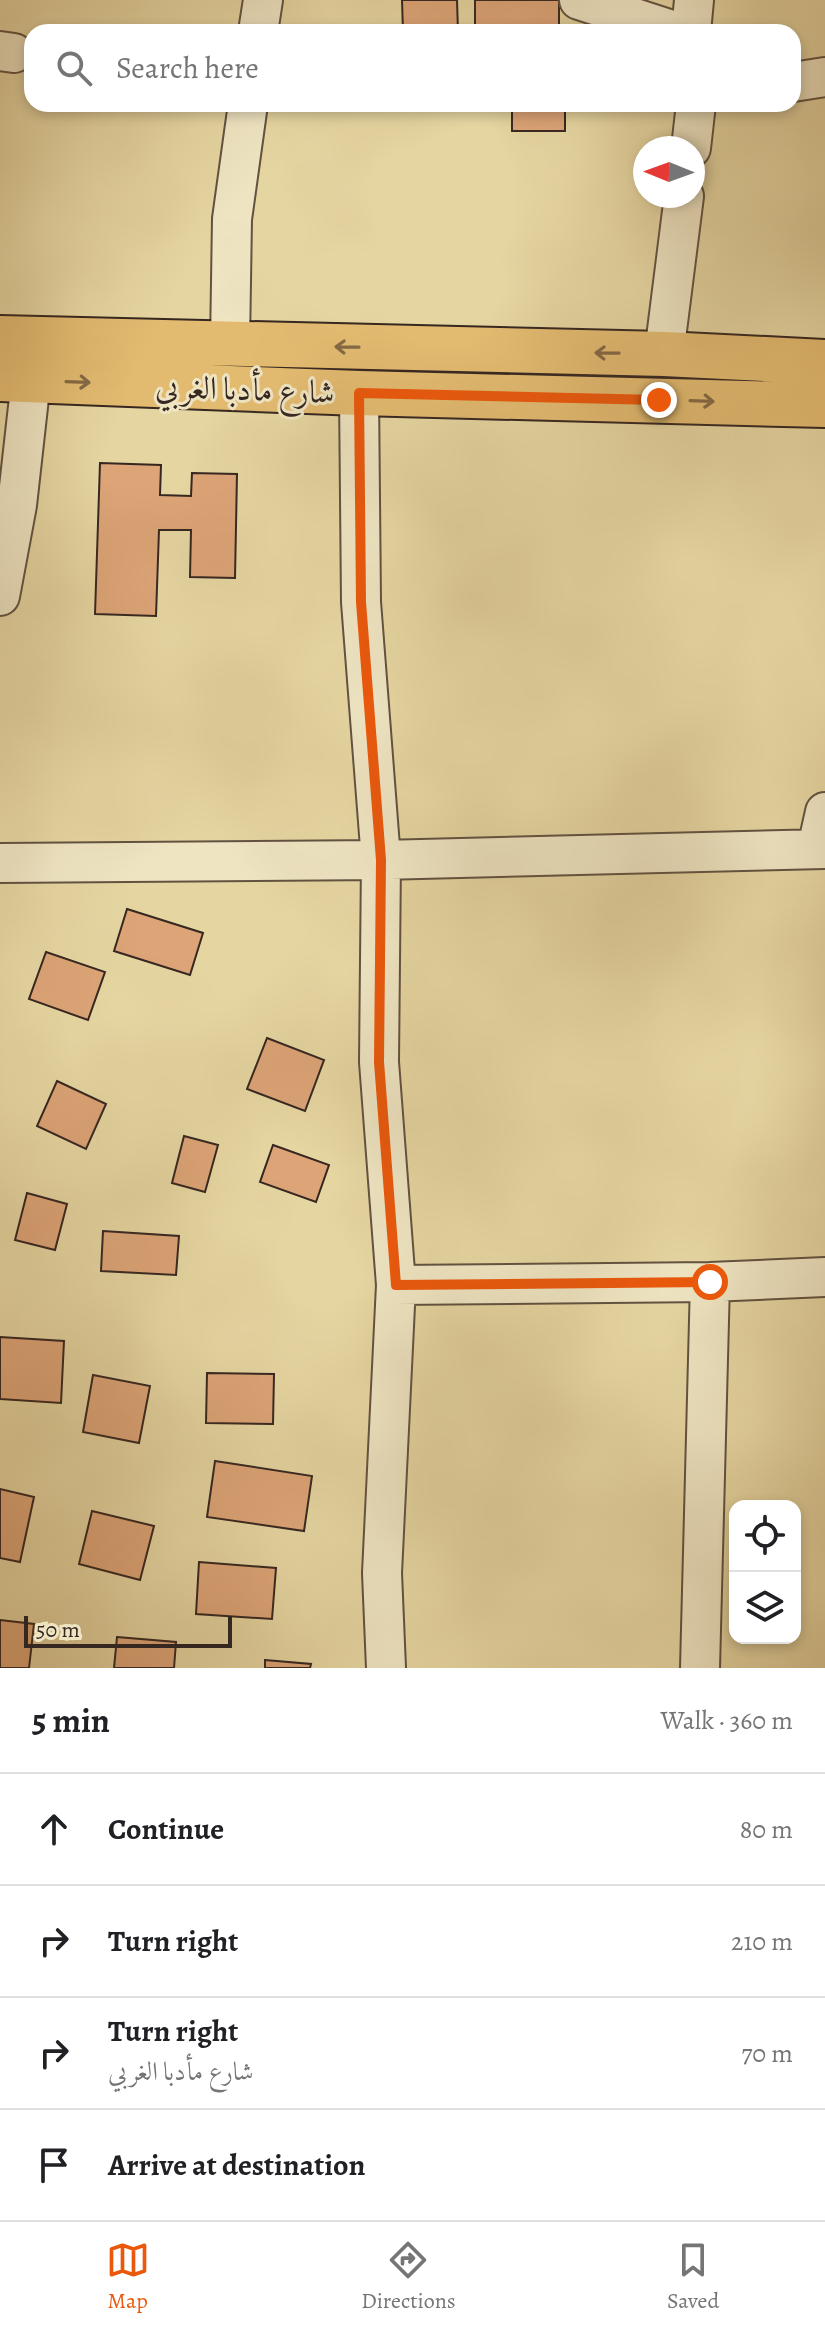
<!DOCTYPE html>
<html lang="en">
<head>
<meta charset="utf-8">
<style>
	body { margin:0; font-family:Alegreya,Amiri,serif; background:#f2f2f2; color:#202124 }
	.controls { position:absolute; right:24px; bottom:24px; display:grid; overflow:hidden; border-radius:16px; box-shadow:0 4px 12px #0003 }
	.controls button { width:72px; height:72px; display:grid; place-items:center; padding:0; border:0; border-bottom:2px solid #e0e0e0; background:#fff; color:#202124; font:40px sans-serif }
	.compass { position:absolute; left:633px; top:136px; width:72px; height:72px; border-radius:50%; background:#fff; box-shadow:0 4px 12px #0003; rotate:271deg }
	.scale { position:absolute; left:24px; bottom:20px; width:208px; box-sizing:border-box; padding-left:8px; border:4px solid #362721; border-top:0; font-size:22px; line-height:28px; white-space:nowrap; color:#362721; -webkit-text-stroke:6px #eee4c2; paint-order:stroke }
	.stop { position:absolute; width:24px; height:24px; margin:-18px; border:6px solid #ea580c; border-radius:50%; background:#fff }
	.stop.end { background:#ea580c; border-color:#fff; box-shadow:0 2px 8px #0008 }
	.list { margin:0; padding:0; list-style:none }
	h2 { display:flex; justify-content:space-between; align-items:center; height:104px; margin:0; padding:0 32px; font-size:34px }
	h2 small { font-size:26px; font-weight:400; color:#757577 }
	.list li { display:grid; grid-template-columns:52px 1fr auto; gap:24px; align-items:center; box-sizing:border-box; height:112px; padding:0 32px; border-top:2px solid #e0e0e0 }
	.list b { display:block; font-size:30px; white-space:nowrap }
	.list p { margin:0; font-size:26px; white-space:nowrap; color:#757577 }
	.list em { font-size:26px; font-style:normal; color:#757577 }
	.icon { flex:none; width:44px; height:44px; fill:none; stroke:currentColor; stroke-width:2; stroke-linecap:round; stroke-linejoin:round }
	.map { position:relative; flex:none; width:825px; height:1668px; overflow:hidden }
	.search { position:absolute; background:#fff; box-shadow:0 4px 12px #0003; left:24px; right:24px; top:24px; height:88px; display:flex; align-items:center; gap:20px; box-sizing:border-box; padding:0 28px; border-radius:24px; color:#757577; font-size:30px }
	.sheet { height:552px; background:#fff }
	nav { display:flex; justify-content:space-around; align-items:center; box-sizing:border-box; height:112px; border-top:2px solid #e0e0e0; background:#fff; font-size:22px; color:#757577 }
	nav a { display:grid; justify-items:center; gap:4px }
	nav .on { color:#ea580c }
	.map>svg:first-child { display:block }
</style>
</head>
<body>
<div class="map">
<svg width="825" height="1668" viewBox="0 0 825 1668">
	<rect width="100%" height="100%" fill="#e5d5a1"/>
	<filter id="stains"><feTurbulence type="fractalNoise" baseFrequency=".0025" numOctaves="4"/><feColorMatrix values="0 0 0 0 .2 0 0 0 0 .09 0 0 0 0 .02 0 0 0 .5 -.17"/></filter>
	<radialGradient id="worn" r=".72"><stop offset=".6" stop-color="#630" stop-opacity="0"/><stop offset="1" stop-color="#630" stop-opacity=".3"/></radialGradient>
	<path fill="#dca477" stroke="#362721" stroke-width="2" d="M402,0H457L458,32H403Z
		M475,0H559V32H475Z
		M512,104H565V131H512Z
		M100,463L161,465L160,495L191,496L192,473L237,474L235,578L190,577L191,530H159L156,616L95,614Z
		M127,909L203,933L190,975L114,951Z
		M46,952L105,972L88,1020L29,999Z
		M267,1038L324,1060L305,1111L247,1089Z
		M57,1081L106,1104L86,1149L37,1126Z
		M184,1136L218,1145L205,1192L172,1183Z
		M273,1145L329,1165L316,1202L260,1182Z
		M27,1193L67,1204L55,1250L15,1240Z
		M103,1231L179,1236L176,1275L101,1271Z
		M0,1337L64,1341L61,1403L0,1399Z
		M207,1373L274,1374L273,1424L206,1423Z
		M93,1375L150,1386L139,1443L83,1432Z
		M215,1461L312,1476L304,1531L207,1517Z
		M0,1489L34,1497L20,1562L0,1558Z
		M92,1511L154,1526L140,1580L79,1564Z
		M199,1562L276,1568L272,1619L196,1614Z
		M0,1620L34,1624L29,1668H0Z
		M117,1637L176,1642L174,1668H114Z
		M265,1660L311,1664L310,1668H265Z"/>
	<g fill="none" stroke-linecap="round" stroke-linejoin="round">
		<defs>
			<path id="minor" d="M579,0L678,32
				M258,32L263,0
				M691,32L694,0
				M0,51L14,53
				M793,82L825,77
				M691,148L696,104
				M230,344L232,219L248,104
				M664,354L684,196
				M359,393L361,602L381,860L379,1062L396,1285L382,1573L386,1668
				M0,596L17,505L31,380
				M817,848L825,812
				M0,863L381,860L825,849
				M396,1285L710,1282L825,1277
				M700,1668L710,1282"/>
			<path id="major" d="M0,338L664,354L825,362
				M0,379L359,393L825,405"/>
		</defs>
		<use href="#minor" stroke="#625241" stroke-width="42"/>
		<use href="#major" stroke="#362721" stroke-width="48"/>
		<use href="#minor" stroke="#eee4c2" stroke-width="38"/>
		<use href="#major" stroke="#e2ba70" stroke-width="44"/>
	</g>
	<defs><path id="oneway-shaft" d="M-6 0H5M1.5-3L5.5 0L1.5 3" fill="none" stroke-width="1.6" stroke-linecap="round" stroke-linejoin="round" transform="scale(2)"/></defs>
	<g stroke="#836945">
		<use href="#oneway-shaft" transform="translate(347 347) rotate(-179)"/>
		<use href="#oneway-shaft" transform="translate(607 353) rotate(-179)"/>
		<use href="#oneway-shaft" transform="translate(78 382) rotate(2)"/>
		<use href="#oneway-shaft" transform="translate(702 401) rotate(2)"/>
	</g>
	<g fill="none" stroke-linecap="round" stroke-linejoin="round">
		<path stroke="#ea580c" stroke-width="10" d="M659,400L359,393L361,602L381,860L379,1062L396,1285L710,1282"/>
	</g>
	<g text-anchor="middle" stroke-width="6" stroke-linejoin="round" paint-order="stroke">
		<g font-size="32" fill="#362721" stroke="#eee4c2">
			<text transform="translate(245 389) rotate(2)" y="11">شارع مأدبا الغربي</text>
		</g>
	</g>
	<rect width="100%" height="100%" filter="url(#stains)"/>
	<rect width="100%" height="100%" fill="url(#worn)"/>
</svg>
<div class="controls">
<button><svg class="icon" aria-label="locate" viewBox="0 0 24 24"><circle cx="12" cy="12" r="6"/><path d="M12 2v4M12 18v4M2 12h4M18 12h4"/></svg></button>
<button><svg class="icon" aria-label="layers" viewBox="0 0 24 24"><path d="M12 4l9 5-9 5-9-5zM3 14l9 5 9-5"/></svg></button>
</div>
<svg class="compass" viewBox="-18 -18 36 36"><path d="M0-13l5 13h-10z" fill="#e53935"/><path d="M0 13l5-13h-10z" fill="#757577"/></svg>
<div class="scale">50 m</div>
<div class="stop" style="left:710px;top:1282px"></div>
<div class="stop end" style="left:659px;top:400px"></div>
<div class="search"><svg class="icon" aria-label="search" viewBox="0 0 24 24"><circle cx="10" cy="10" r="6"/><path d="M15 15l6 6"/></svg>Search here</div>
</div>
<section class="sheet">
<h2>5 min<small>Walk · 360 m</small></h2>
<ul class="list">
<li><svg class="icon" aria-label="ahead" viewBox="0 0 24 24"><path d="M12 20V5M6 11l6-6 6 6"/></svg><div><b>Continue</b></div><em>80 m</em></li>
<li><svg class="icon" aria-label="right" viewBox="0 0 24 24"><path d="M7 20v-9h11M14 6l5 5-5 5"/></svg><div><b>Turn right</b></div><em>210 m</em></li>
<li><svg class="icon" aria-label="right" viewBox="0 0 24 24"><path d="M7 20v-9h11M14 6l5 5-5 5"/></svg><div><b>Turn right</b><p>شارع مأدبا الغربي</p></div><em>70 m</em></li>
<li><svg class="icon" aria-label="arrive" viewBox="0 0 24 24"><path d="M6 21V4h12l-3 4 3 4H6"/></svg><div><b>Arrive at destination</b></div></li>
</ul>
</section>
<nav>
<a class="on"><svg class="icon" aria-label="map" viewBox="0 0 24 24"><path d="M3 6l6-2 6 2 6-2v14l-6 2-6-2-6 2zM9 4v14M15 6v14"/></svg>Map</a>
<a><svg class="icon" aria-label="directions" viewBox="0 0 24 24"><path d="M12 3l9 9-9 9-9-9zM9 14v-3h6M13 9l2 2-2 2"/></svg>Directions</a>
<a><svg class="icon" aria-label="saved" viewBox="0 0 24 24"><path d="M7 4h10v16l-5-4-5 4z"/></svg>Saved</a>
</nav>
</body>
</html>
